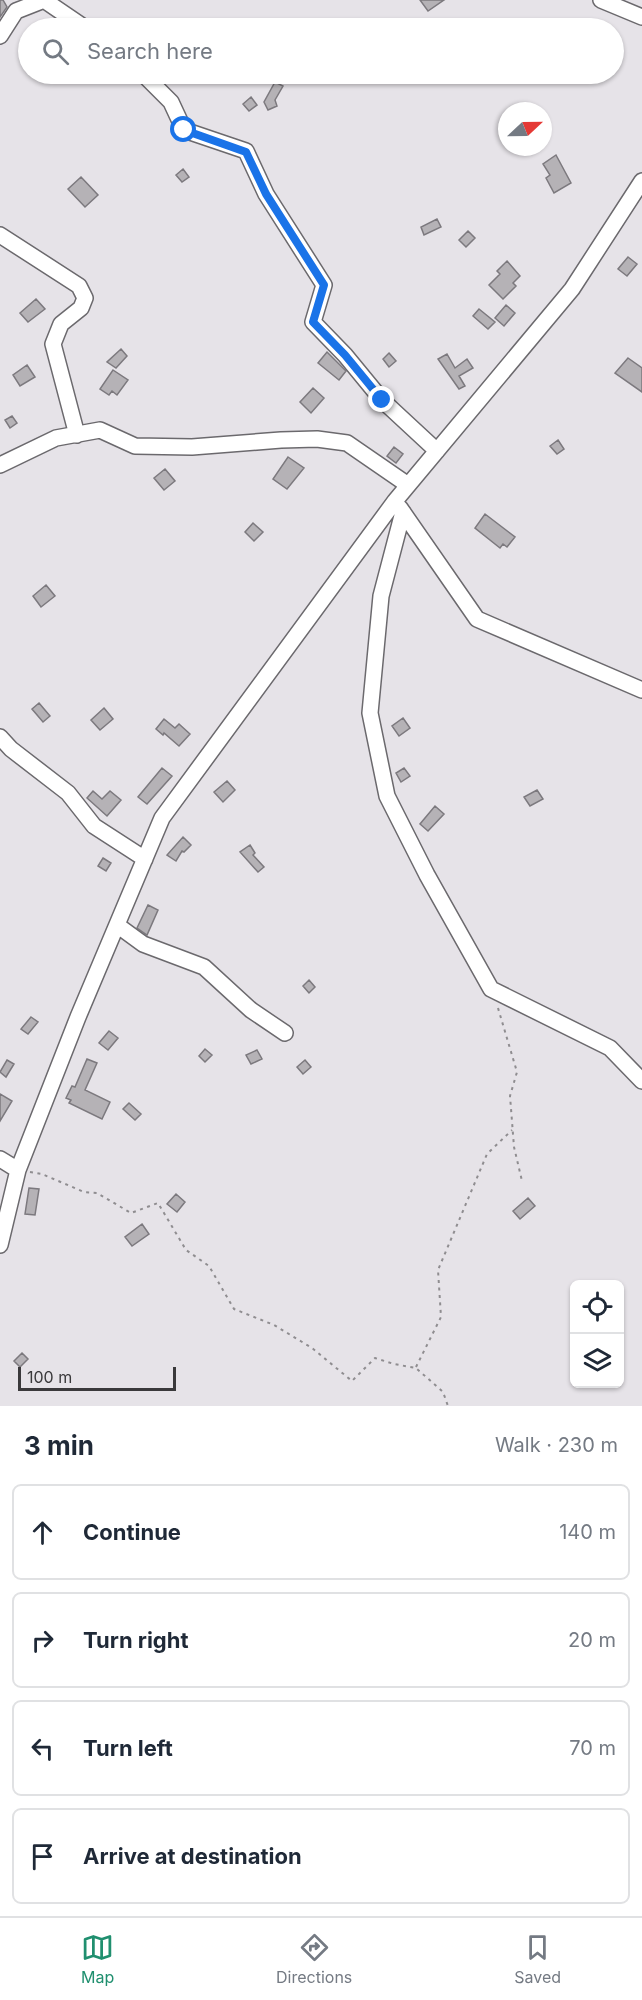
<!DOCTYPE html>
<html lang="en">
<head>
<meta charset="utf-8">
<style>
	body { margin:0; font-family:Inter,sans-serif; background:#f6f6f7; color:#1f2937 }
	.controls { position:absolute; right:18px; bottom:18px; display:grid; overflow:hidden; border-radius:9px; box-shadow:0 2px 4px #0004 }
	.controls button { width:54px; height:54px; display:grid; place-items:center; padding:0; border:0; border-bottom:2px solid #e0e1e3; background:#fff; color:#1f2937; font:30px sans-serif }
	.compass { position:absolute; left:498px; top:102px; width:54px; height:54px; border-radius:50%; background:#fff; box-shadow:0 2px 4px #0004; rotate:68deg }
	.scale { position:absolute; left:18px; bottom:15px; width:158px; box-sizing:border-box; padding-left:6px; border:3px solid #3a393b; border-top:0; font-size:16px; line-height:21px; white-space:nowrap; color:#3a393b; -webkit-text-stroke:4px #e6e3e8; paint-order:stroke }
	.stop { position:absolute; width:18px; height:18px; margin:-14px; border:4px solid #1a73e8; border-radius:50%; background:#fff }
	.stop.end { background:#1a73e8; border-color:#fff; box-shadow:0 2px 6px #0008 }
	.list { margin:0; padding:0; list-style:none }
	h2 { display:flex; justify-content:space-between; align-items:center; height:78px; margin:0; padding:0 24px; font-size:26px }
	h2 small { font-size:20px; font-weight:400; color:#747a83 }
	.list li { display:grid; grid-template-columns:39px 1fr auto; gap:18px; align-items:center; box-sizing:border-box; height:96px; margin:0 12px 12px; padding:0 12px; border:2px solid #e0e1e3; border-radius:9px }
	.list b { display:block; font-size:22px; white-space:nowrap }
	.list em { font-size:20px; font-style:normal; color:#747a83 }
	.icon { flex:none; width:33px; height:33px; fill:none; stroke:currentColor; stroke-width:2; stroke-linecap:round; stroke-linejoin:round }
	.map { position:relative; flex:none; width:642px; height:1406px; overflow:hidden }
	.search { position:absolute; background:#fff; box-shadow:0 2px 4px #0004; left:18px; right:18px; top:18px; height:66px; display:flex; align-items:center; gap:15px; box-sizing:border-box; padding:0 21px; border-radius:33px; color:#747a83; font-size:22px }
	.sheet { height:510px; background:#fff }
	nav { display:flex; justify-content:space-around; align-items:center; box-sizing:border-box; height:84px; border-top:2px solid #e0e1e3; background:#fff; font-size:16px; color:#747a83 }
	nav a { display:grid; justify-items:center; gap:3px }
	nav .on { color:#208f6f }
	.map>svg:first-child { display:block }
</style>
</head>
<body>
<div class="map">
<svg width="642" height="1406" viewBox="0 0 642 1406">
	<rect width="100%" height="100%" fill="#e6e3e8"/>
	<path fill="#b5b2b6" stroke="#7c797e" stroke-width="1.5" d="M0,0H3L7,7L0,17Z
		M420,0H444L428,11Z
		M275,82L283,86L275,100L277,106L268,110L264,102Z
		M251,97L257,105L249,111L243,104Z
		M556,155L571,183L554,193L546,178L550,175L543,164Z
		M183,169L189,177L182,182L176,175Z
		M81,177L98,195L85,207L68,189Z
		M437,219L441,227L424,235L421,227Z
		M468,231L475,238L466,247L459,240Z
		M628,257L637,264L627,276L618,269Z
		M507,261L520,276L513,283L516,286L503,299L489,285L500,274L497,271Z
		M36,299L45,309L28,322L20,313Z
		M506,305L515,313L504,326L495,318Z
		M479,309L495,322L488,329L473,316Z
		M121,349L127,356L116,368L107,362Z
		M327,352L346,371L339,380L318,363Z
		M389,353L396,361L389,367L383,359Z
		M447,354L455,368L467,359L473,368L459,376L465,386L459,389L438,359Z
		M628,358L642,368V392L615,373Z
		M27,365L35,377L20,386L13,375Z
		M113,370L128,380L117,395L112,391L109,395L100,389Z
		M313,388L324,398L311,413L300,402Z
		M12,416L17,423L10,428L5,420Z
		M558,440L564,449L557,454L550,446Z
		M394,447L403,454L396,463L387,456Z
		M288,457L304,468L287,489L273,479Z
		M165,469L175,481L164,490L154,478Z
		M485,514L515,537L507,547L503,544L500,548L475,528Z
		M253,523L263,532L254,541L245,532Z
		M46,585L55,596L41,607L33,596Z
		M39,703L50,716L43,722L32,709Z
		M104,708L113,719L100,730L91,720Z
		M403,718L410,728L399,736L392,726Z
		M164,719L175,728L179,724L190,734L179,746L164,733L163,735L156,729Z
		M162,768L172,776L147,804L138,797Z
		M404,768L410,776L401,782L396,773Z
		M227,781L235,790L223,802L214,792Z
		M537,790L543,799L530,806L524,797Z
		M93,791L102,799L110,791L121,800L107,816L87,798Z
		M435,806L444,814L428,831L420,824Z
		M183,837L191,845L184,852L182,851L176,861L167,855Z
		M250,845L255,853L253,855L264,867L258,872L240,852Z
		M103,858L111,863L106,871L98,866Z
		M148,905L158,910L147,935L137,928Z
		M309,980L315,987L309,993L303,986Z
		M31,1017L38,1022L28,1034L21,1029Z
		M109,1031L118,1038L108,1050L99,1043Z
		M205,1049L212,1055L205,1062L199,1056Z
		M257,1050L262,1059L251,1064L246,1055Z
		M87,1059L97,1063L85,1090L110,1102L102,1119L69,1103L71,1100L66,1098L72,1086L75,1087Z
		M7,1060L14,1064L6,1077L0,1072Z
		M305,1060L311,1067L303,1074L297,1067Z
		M0,1094L12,1101L0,1121Z
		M129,1103L141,1114L135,1120L123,1109Z
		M29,1188L39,1189L35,1215L25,1214Z
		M176,1194L185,1202L177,1212L167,1204Z
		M528,1198L535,1206L520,1219L513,1211Z
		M142,1224L149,1234L132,1246L125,1237Z
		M22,1353L28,1359L20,1367L14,1361Z"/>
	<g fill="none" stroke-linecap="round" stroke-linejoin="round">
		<defs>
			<path id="minor" d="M601,0L642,17
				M0,36L16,11L44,0L85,28
				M143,74L171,102L184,130L246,151L266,194L324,285L313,322L345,355L382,400L437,451
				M0,235L79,286L85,298L81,308L61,324L53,344L77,435
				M0,465L56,438L100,430L135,446L192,447L281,440L317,439L347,443L408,485
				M400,508L477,619L642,690
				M403,512L381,596L370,713L387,796L427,875L491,989L610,1048L642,1081
				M0,737L11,749L68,793L94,826L145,859
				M117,925L143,944L204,967L251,1010L285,1033
				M0,1159L18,1170
				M0,1245L18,1170L78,1017L162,818L395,501L572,289L642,181"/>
		</defs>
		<use href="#minor" stroke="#6b696d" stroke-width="18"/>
		<path stroke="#8f8d90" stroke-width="2" stroke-dasharray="3 4.5" stroke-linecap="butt" d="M498,1008L517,1072L510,1096L514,1147L522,1181
			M30,1172L42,1174L84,1192L97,1193L131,1213L158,1203L186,1250L209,1266L234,1309L274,1325L312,1348L352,1381L375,1358L394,1364L416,1368L443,1392L448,1406
			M416,1367L441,1317L438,1270L487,1154L512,1130"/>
		<use href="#minor" stroke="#fff" stroke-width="15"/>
	</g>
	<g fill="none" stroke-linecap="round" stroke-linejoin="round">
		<path stroke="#1a73e8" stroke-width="8" d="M184,130L246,152L266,194L324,285L313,322L345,355L382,400"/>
	</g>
</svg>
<div class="controls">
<button><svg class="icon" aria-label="locate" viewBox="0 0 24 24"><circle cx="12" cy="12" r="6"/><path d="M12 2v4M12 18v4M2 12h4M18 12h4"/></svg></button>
<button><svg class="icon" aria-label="layers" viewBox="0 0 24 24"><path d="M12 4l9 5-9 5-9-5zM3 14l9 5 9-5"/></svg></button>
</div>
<svg class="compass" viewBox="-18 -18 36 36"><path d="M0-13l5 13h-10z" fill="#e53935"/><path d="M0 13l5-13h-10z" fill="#747a83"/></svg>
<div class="scale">100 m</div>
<div class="stop" style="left:184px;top:130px"></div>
<div class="stop end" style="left:382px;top:400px"></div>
<div class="search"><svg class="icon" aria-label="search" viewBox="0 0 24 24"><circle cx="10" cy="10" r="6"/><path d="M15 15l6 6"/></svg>Search here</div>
</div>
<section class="sheet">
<h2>3 min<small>Walk · 230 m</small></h2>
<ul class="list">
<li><svg class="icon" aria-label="ahead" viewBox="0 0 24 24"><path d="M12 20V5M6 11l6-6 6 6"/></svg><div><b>Continue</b></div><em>140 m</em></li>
<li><svg class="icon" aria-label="right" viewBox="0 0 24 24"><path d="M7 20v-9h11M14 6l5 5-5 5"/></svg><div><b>Turn right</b></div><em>20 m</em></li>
<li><svg class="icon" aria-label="left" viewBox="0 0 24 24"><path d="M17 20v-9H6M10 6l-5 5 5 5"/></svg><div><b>Turn left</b></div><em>70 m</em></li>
<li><svg class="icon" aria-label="arrive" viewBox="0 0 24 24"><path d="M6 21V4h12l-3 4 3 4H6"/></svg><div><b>Arrive at destination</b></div></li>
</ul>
</section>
<nav>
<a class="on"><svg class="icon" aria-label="map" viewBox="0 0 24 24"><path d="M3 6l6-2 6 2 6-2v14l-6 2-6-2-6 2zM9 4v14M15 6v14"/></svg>Map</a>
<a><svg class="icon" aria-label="directions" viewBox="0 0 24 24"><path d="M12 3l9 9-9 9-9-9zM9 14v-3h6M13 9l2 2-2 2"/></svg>Directions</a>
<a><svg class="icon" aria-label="saved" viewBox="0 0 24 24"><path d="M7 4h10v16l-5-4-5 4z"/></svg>Saved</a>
</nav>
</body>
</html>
